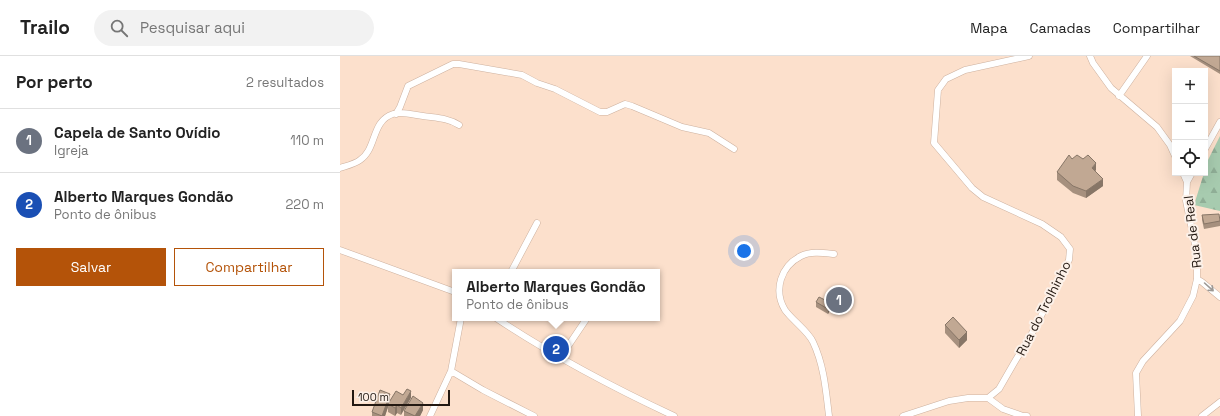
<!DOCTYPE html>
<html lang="pt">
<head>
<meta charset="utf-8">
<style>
	body { margin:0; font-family:"Space Grotesk",sans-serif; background:#f2f2f2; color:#222 }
	.controls { position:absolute; right:12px; top:12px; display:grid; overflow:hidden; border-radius:0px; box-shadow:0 4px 16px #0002 }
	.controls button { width:36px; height:36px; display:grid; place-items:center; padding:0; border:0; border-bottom:1px solid #e0e0e0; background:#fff; color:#222; font:20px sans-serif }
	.scale { position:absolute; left:12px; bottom:10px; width:98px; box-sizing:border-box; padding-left:4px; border:2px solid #231912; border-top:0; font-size:11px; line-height:14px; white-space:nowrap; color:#231912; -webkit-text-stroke:3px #fcf1e9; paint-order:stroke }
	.you { position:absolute; left:404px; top:195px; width:14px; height:14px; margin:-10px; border:3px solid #fff; border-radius:50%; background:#1a73e8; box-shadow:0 0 0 6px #1a73e833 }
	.badge { display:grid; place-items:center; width:26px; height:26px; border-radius:50%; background:#b45309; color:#fff; font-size:13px; font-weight:700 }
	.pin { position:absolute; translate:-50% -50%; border:2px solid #fff; box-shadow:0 1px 4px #0006 }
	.popup { position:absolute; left:112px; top:213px; width:208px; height:52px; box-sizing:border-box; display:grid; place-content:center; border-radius:0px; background:#fff; filter:drop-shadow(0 1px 3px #0005); font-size:13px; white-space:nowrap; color:#767676 }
	.popup b { font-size:15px; color:#222 }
	.popup::after { content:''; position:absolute; left:50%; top:100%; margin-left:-8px; border:8px solid transparent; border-top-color:#fff }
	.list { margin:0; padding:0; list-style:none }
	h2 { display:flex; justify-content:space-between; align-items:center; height:52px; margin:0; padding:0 16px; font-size:17px }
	h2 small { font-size:13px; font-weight:400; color:#767676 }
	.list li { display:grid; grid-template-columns:26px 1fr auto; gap:12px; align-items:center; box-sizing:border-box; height:64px; padding:0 16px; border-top:1px solid #e0e0e0 }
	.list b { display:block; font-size:15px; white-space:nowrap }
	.list p { margin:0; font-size:13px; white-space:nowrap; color:#767676 }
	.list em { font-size:13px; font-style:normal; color:#767676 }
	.actions { display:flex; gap:8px; padding:12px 16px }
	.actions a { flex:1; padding:9px 0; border:1px solid #b45309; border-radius:0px; text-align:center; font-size:14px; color:#b45309 }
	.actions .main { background:#b45309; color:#fff }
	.icon { flex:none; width:22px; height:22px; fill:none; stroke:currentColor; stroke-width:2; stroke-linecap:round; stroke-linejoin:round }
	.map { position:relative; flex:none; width:880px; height:360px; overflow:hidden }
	header { display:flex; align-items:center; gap:24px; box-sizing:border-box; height:56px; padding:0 20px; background:#fff; border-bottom:1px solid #e0e0e0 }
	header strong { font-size:19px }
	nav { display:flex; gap:22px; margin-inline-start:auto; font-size:14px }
	.search { width:280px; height:36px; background:#f2f2f2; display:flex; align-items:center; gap:10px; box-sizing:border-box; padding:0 14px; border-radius:22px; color:#767676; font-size:15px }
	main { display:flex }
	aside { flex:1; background:#fff }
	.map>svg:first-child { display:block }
</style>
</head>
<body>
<header>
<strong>Trailo</strong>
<div class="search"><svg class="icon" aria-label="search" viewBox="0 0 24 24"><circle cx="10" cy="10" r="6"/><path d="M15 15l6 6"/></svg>Pesquisar aqui</div>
<nav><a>Mapa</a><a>Camadas</a><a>Compartilhar</a></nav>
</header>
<main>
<aside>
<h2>Por perto<small>2 resultados</small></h2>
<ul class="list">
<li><span class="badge" style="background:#6b7280">1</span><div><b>Capela de Santo Ovídio</b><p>Igreja</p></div><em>110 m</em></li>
<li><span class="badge" style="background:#1a4fb4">2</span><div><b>Alberto Marques Gondão</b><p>Ponto de ônibus</p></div><em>220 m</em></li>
</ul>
<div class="actions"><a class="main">Salvar</a><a>Compartilhar</a></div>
</aside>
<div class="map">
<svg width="880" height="360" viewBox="0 0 880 360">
	<defs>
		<pattern id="forest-firs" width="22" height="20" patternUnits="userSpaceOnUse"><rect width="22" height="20" fill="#a7cbaf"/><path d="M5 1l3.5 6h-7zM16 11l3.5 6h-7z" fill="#8fae96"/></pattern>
	</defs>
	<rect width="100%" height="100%" fill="#fce0cc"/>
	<path fill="url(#forest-firs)" d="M880,80V155L854,149L864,117H865L868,104Z"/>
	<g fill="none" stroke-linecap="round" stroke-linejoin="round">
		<defs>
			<path id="minor" d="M750,0L753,7L771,32L817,71L830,89L835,100
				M779,40L807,0
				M56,58L60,51L68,30L113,8H119L182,19L197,27L215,33L260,56H267L285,48L292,50L342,71L369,77L394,93
				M865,93L880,66
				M0,112C6,110 15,108 20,104C37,93 31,65 53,58C62,55 74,59 83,60C96,62 108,62 119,69
				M847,126L852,117
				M0,194L115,236
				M171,216L197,167
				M857,223L862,226L880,241
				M156,262C213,300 272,331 334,360
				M220,302L247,262
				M111,315L143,334L194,360
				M648,342L659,333L674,307L695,272L729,204L730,193L721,181L702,168L643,141L632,132L594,87L598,34L606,23L625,14L689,0
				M90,360L111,315L121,262
				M489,360C486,335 484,309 473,286C468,275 453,265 445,254C433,234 441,210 461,200C471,195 484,197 494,198
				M563,360L609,345L628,342H648L663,353L683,360H687
				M798,360L796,317L803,305L840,265L853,240L857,223V198L846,145L847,126L843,117
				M862,360L880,346"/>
		</defs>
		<use href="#minor" stroke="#cdb19f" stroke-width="7"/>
		<use href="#minor" stroke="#fff" stroke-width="6"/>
	</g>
	<path fill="#a6907e" d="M850,0H880V18Z
		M732,103L756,114L755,115L763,130L746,142L733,137L717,124V116Z
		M862,159L880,165V170L864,173L862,164Z
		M489,239L509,242L505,252L491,247V244H489Z
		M476,246L491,252L488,258L476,251Z
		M605,269L627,284L619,292L605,277Z
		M63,339L61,359L57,357L55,360L48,356V351L45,360H32V356L50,345Z
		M83,354L80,360H64V355Z"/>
	<path fill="#877667" d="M756,107V114L752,119V112Z
		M763,123V130L746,142V135Z
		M509,237V242L505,252V247Z
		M491,247V252L488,258V253Z
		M627,276V284L619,292V284Z
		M71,335V342L61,359V352Z
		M50,338V345L48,348V351L45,360H42Z
		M83,347V354L80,360H75Z
		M57,349V357L55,360V352Z"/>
	<path fill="#c1a893" stroke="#877667" d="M854,0H880V15Z
		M729,99L732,103L737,99L743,103L748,99L756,107L752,112L763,123L746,135L733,130L717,116Z
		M879,158L880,165L864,168L862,159Z
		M495,232L509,237L505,247L491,242L492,240L489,239L491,233L494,234Z
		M479,241L491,247L488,253L476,246Z
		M613,261L627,276L619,284L605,269Z
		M67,333L71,335L61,352L57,349L55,352L48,348L56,335L63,339Z
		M40,334L50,338L42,360L32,356Z
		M73,340L83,347L75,360L64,355Z"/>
	<defs><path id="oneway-shaft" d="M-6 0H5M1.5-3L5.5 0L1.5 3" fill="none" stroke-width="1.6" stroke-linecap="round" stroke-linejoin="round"/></defs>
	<use stroke="#9c9894" href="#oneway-shaft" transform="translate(869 231) rotate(42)"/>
	<g text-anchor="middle" stroke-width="4" stroke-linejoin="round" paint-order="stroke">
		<g font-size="13" fill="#231912" stroke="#fcf1e9">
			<text transform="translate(852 176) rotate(-97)" y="5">Rua de Real</text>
			<text transform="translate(703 252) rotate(-63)" y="5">Rua do Trolhinho</text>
		</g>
	</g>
</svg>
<div class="controls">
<button>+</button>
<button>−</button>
<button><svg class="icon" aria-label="locate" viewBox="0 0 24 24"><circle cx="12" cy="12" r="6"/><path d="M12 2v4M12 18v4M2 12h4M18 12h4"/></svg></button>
</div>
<div class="scale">100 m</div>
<div class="you"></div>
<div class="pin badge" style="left:499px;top:244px;background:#6b7280">1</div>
<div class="pin badge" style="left:216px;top:293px;background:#1a4fb4">2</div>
<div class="popup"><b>Alberto Marques Gondão</b>Ponto de ônibus</div>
</div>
</main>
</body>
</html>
